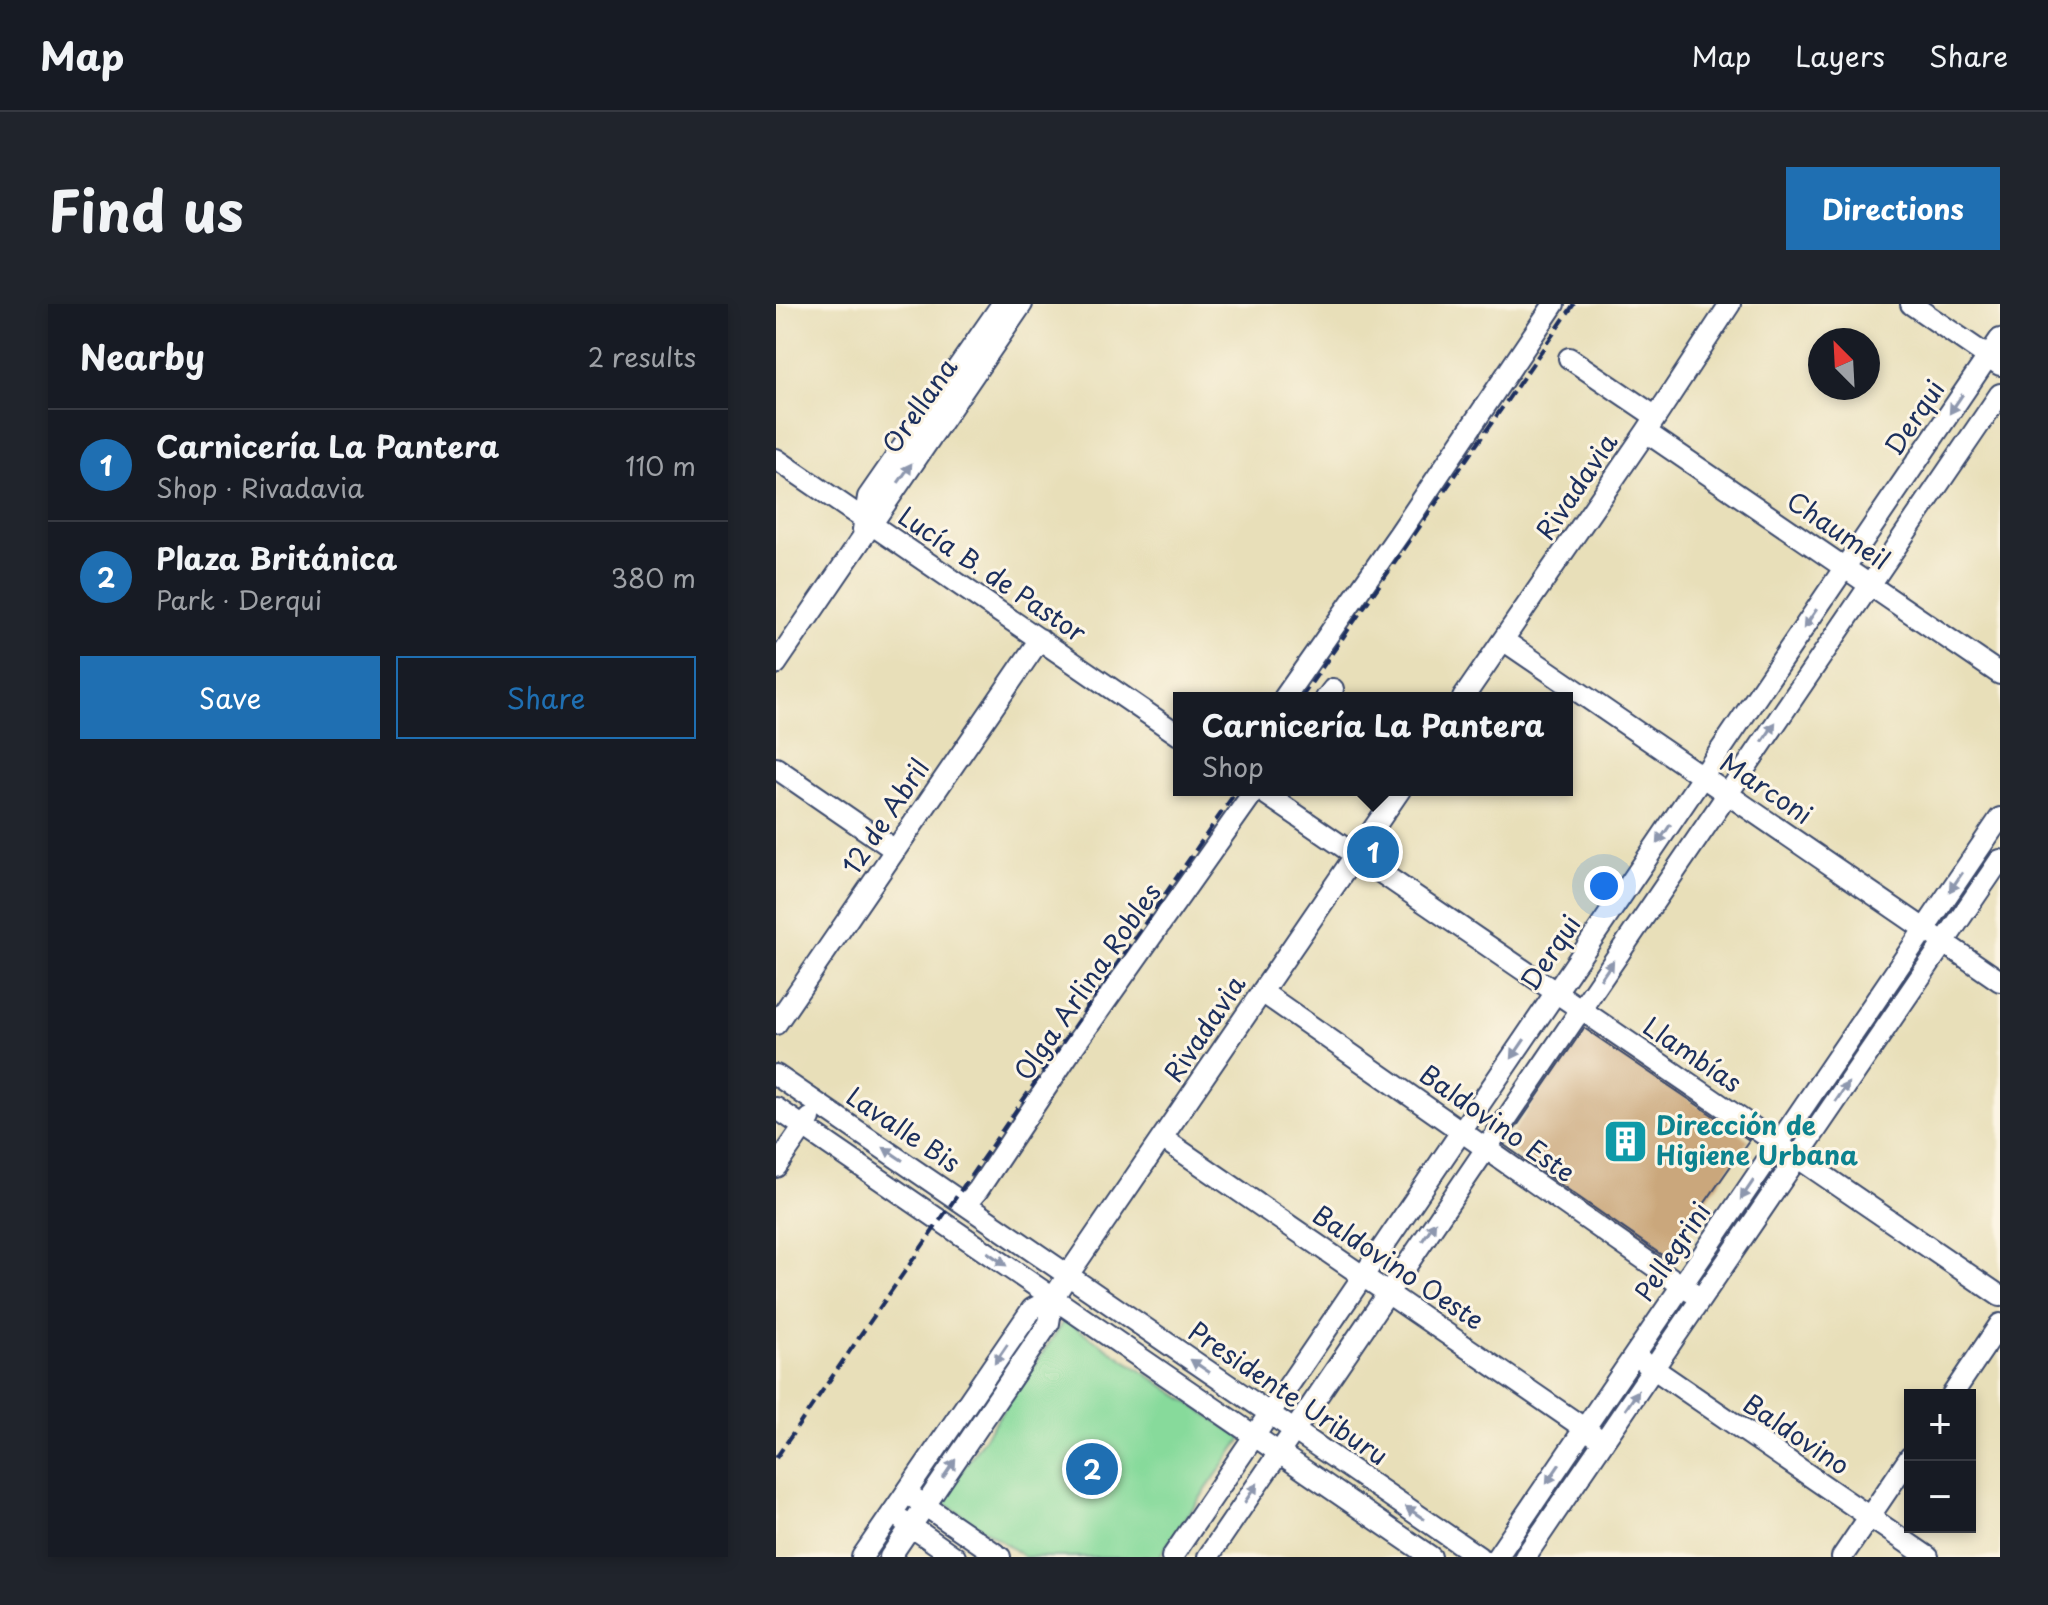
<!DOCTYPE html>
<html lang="en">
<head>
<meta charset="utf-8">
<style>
	body { margin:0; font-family:"Playpen Sans",sans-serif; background:#20242c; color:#f1f3f6 }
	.controls { position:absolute; right:24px; bottom:24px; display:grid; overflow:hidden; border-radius:0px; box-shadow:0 4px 12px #0003 }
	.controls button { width:72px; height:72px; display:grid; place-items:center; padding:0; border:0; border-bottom:2px solid #363941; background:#171b24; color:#f1f3f6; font:40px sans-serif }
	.compass { position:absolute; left:1032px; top:24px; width:72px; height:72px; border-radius:50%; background:#171b24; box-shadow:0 4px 12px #0003; rotate:336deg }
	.you { position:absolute; left:828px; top:582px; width:28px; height:28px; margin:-20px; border:6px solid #fff; border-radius:50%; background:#1a73e8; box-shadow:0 0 0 12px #1a73e833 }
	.badge { display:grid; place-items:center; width:52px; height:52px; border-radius:50%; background:#1f6fb2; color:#fff; font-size:26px; font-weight:700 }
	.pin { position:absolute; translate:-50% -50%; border:4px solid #fff; box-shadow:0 2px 8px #0006 }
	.popup { position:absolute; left:397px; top:388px; width:400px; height:104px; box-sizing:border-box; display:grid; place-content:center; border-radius:0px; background:#171b24; filter:drop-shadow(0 2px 6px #0005); font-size:26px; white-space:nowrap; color:#9ea1a6 }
	.popup b { font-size:30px; color:#f1f3f6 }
	.popup::after { content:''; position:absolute; left:50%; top:100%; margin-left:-16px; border:16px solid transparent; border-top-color:#171b24 }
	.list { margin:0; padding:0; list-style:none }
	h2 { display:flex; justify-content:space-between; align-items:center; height:104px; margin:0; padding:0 32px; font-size:34px }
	h2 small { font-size:26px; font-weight:400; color:#9ea1a6 }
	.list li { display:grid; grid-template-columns:52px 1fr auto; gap:24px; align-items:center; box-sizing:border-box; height:112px; padding:0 32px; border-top:2px solid #363941 }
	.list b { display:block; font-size:30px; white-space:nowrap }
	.list p { margin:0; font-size:26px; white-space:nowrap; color:#9ea1a6 }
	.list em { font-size:26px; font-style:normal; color:#9ea1a6 }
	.actions { display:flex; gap:16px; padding:24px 32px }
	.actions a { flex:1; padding:18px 0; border:2px solid #1f6fb2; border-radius:0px; text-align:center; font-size:28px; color:#1f6fb2 }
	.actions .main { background:#1f6fb2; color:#fff }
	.map { position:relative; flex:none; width:1224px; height:1253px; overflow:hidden; border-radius:0px }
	header { display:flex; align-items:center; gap:48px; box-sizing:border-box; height:112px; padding:0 40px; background:#171b24; border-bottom:2px solid #363941 }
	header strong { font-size:38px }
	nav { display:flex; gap:44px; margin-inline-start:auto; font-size:28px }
	.intro { display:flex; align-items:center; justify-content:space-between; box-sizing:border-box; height:192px; padding:0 48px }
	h1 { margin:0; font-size:56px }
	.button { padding:20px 36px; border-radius:0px; background:#1f6fb2; color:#fff; font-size:28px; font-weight:700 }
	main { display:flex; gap:48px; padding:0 48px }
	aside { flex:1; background:#171b24; border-radius:0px; box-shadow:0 4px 12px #0003 }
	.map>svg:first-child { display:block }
</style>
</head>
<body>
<header>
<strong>Map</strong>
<nav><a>Map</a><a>Layers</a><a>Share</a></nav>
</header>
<div class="intro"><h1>Find us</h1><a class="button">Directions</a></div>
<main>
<aside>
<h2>Nearby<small>2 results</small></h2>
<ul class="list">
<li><span class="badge">1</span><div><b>Carnicería La Pantera</b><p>Shop · Rivadavia</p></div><em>110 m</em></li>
<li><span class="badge">2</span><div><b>Plaza Británica</b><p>Park · Derqui</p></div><em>380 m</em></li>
</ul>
<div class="actions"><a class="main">Save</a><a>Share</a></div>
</aside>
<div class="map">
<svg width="1224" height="1253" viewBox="0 0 1224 1253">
	<rect width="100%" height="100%" fill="#fcf5e5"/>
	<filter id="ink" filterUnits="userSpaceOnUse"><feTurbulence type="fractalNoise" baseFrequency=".0125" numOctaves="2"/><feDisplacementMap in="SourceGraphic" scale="16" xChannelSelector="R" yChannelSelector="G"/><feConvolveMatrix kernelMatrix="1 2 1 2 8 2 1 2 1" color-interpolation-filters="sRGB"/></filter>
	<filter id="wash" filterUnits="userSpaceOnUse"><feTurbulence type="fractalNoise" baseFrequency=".006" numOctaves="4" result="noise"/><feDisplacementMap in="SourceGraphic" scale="32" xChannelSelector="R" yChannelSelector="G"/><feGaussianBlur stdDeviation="1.8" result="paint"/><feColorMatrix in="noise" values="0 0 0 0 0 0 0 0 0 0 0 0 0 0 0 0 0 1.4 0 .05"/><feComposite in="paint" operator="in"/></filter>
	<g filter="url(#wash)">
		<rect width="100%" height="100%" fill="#e8dfb9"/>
		<path fill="#87da9b" stroke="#51847c" stroke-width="2" d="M289,1016L466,1134L383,1253H249L165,1197Z"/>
		<g id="blocks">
			<path fill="#caa77b" d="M808,724L973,836L890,954L728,841Z"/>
		</g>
	</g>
	<g filter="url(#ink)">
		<use href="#blocks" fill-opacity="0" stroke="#3a496c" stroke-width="2"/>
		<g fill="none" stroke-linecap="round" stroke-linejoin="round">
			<defs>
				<path id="minor" d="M1135,0L1224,61
					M793,54L880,113
					M870,128L1224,370
					M0,155L403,431
					M87,226L92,193L226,0
					M727,336L1224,677
					M0,360L246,0
					M508,394L623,230L778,0
					M550,394L557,385
					M687,394L870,128L954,0
					M0,464L119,546
					M484,486L1224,992
					M486,688L915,988
					M0,720L264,335
					M0,771L703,1253
					M0,804L655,1253
					M386,834L818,1131
					M0,863L34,814
					M190,900L202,886L298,742L479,486
					M868,1058L1152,1253
					M1176,1091L1224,1020
					M138,1194L224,1253
					M126,1216L179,1253
					M86,1253L256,1005L277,994
					M114,1253L273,1019L277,994L292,971L624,486
					M396,1253L1224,35
					M432,1253L1224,90
					M721,1253L1224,514
					M749,1253L1224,556
					M1066,1253L1134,1153"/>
			</defs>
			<use href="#minor" stroke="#3a496c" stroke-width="24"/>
			<use href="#minor" stroke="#fff" stroke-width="20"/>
			<path stroke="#1b2f5e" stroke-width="4" stroke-dasharray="12 6" stroke-linecap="butt" d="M525,394L798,0
				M0,1154L461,486"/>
		</g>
		<defs><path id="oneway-solid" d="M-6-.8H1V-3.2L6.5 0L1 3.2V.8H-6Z" transform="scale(2)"/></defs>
		<g fill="#8d97ae">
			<use href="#oneway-solid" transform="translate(1180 100) rotate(124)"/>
			<use href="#oneway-solid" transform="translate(129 169) rotate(-55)"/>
			<use href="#oneway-solid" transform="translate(1034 315) rotate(124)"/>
			<use href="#oneway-solid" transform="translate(993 428) rotate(-56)"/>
			<use href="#oneway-solid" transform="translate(888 530) rotate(124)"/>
			<use href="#oneway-solid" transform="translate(1180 578) rotate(124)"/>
			<use href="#oneway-solid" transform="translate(831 666) rotate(-56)"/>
			<use href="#oneway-solid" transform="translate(742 745) rotate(124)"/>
			<use href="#oneway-solid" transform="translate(1066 788) rotate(-56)"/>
			<use href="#oneway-solid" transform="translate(117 850) rotate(-146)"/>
			<use href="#oneway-solid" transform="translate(971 886) rotate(124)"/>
			<use href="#oneway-solid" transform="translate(653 927) rotate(-56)"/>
			<use href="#oneway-solid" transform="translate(221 955) rotate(35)"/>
			<use href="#oneway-solid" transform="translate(225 1050) rotate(124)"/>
			<use href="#oneway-solid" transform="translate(424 1062) rotate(-146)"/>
			<use href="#oneway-solid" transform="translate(856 1096) rotate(-56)"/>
			<use href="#oneway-solid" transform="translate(173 1165) rotate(-56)"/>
			<use href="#oneway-solid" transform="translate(777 1170) rotate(124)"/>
			<use href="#oneway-solid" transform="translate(475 1189) rotate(-56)"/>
			<use href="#oneway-solid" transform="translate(639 1209) rotate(-146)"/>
		</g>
	</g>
	<defs>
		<symbol id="building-square" viewBox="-11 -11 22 22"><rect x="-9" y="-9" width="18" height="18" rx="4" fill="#0f9aa8" stroke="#fcf5e5"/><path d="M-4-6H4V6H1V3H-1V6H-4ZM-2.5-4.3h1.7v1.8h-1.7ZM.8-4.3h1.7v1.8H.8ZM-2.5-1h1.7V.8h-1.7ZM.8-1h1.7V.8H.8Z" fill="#fff"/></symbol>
	</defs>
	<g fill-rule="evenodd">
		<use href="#building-square" x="824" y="812" width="51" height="51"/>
	</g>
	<g text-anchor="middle" stroke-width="6" stroke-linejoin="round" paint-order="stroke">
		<g font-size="26" fill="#1b2f5e" stroke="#fcf5e5">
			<text transform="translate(144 102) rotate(-55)" y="9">Orellana</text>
			<text transform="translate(1139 114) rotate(-56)" y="9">Derqui</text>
			<text transform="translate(801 183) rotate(-56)" y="9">Rivadavia</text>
			<text transform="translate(1062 227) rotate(34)" y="9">Chaumeil</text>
			<text transform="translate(216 271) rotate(34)" y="9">Lucía B. de Pastor</text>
			<text transform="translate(990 485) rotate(34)" y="9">Marconi</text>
			<text transform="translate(110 513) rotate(-56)" y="9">12 de Abril</text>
			<text transform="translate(775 649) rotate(-56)" y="9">Derqui</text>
			<text transform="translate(312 678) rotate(-55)" y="9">Olga Arlina Robles</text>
			<text transform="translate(429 725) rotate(-56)" y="9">Rivadavia</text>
			<text transform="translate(916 751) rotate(34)" y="9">Llambías</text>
			<text transform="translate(721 820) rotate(35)" y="9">Baldovino Este</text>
			<text transform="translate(127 826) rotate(34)" y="9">Lavalle Bis</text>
			<text transform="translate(897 948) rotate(-56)" y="9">Pellegrini</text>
			<text transform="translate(622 964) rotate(34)" y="9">Baldovino Oeste</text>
			<text transform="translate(512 1090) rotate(34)" y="9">Presidente Uriburu</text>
			<text transform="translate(1020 1131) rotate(34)" y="9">Baldovino</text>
		</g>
		<g font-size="26" font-weight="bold" fill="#0d838f" stroke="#fcf5e5" text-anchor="start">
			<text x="880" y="831">Dirección de<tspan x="880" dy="30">Higiene Urbana</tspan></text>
		</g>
	</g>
</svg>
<div class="controls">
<button>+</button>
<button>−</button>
</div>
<svg class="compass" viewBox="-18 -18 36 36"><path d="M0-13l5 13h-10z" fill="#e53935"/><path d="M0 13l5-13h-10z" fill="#9ea1a6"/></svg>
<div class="you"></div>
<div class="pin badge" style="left:597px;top:548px">1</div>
<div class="popup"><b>Carnicería La Pantera</b>Shop</div>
<div class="pin badge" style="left:316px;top:1165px">2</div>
</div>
</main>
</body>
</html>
